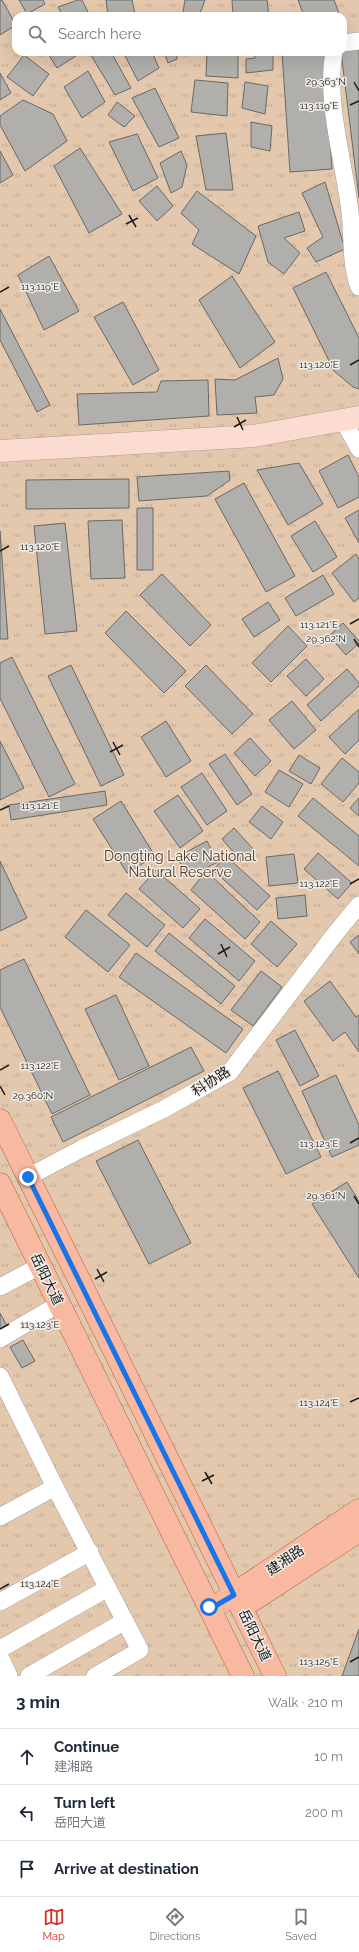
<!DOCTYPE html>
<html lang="en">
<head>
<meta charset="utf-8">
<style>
	body { margin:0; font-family:Raleway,"Noto Sans SC",sans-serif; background:#f6f6f7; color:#1f2937 }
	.stop { position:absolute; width:12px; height:12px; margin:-9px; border:3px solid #1a73e8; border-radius:50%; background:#fff }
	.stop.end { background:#1a73e8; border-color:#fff; box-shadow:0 1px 4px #0008 }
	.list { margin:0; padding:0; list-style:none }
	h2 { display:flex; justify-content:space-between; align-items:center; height:52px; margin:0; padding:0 16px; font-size:17px }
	h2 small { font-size:13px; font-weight:400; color:#747a83 }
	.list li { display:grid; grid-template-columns:26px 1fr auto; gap:12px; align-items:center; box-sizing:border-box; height:56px; padding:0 16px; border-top:1px solid #e0e1e3 }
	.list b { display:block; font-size:15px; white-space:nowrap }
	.list p { margin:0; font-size:13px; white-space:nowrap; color:#747a83 }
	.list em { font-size:13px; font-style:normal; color:#747a83 }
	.icon { flex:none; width:22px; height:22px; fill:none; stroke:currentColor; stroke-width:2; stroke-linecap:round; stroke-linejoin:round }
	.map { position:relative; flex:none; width:359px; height:1676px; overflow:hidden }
	.search { position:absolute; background:#fff; box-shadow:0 4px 16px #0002; left:12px; right:12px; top:12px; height:44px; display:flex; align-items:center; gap:10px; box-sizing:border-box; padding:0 14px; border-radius:12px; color:#747a83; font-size:15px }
	.sheet { height:220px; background:#fff }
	nav { display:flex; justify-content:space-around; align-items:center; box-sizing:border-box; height:56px; border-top:1px solid #e0e1e3; background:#fff; font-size:11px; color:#747a83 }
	nav a { display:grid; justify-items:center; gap:2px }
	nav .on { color:#d93025 }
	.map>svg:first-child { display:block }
</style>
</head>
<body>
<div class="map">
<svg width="359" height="1676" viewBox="0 0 359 1676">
	<defs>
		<pattern id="park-tufts" width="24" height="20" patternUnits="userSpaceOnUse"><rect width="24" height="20" fill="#e4c8ae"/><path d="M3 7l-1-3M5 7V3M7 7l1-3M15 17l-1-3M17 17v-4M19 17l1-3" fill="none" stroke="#c3ab95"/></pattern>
	</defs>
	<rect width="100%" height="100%" fill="#f1ede9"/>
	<path fill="url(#park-tufts)" fill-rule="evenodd" d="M0,0H359V1676H0ZM16,16H343V52H16Z"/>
	<path fill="#b1afab" stroke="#6a6864" d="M0,0H2L16,25L0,35Z
		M19,0H43L45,4L27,14Z
		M78,0H82L90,16H63L58,7Z
		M106,0H132L135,14L108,16Z
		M185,0H205L199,16L183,12Z
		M232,0H267L269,16H233Z
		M298,0H334L340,16H304Z
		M359,49V198L341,52Z
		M47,52H77L79,54L57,68Z
		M89,52H111L131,88L115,95Z
		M123,52H152L159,68L138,81Z
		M164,52H177V59L168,63Z
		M207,52H238V78L206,76Z
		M255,52H273V70L246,73V59L255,58Z
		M282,52H324L332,169L290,172Z
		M24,55L49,74L33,96L7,77Z
		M88,71L105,102L82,118L64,87Z
		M0,73L11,93L0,100Z
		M195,80L228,83L227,116L191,112Z
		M245,82L268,86L265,114L242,108Z
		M155,88L179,138L159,147L132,98Z
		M23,100L53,114L67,141L25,171L0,125V116Z
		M117,102L135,116L124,127L108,115Z
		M251,122L272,126L270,151L251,147Z
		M226,133L233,190H206L196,136Z
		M137,134L158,178L133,191L109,142Z
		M80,148L122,214L89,233L54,166Z
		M0,151L13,175L0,183Z
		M181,151L187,165L182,187L171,193L160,163Z
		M325,182L345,249L316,262L307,248L323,237L302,193Z
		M157,186L173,206L157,221L139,201Z
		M197,191L256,236L239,274L192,244L199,230L181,213Z
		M299,212L305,231L284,238L300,253L284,274L268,262L258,226Z
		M49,256L79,311L44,330L18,275Z
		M326,272L359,338V389L353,387L334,371L293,288Z
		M232,276L275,342L240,368L199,300Z
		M123,302L159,370L133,385L94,317Z
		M0,309L50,405L37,412L0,340Z
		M278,358L283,379L274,395L255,397L257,413L217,415L215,379L235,380Z
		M208,380L209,416L79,425L77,394L157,392L161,381Z
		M348,455L359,477V497L338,508L319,471Z
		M299,463L323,504L288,525L257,470Z
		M229,471L230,480L207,496L139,501L137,477Z
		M129,479V508L26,509V480Z
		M244,483L295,576L266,592L215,499Z
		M137,508H153V570H137Z
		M359,510V543L345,518Z
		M122,520L125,578L91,579L88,521Z
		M315,521L337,557L313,572L291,536Z
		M65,523L77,631L45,634L34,526Z
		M0,531L8,639H0Z
		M356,554L359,559V598L354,602L332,573Z
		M162,574L211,625L190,646L140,595Z
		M323,575L334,594L296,616L285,598Z
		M268,602L280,620L254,637L242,619Z
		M126,611L186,671L164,693L105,633Z
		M343,623L359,641V643L346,655L329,636Z
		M288,626L307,646L271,682L252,663Z
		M12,657L75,784L49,797L0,698V663Z
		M306,659L324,679L306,696L287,676Z
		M71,665L124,775L101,786L48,676Z
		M206,665L253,714L232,734L185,686Z
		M347,669L359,683V686L321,721L307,705Z
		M292,701L316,730L294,749L269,720Z
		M359,709V740L345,754L329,737Z
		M166,721L191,761L166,777L141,737Z
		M250,738L271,761L255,776L234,753Z
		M0,741L24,788L0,800Z
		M225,754L252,794L237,805L209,764Z
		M299,755L320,768L311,784L289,771Z
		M342,758L359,772V783L343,802L321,784Z
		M279,770L303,784L289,807L265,792Z
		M202,773L227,811L207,825L181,787Z
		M105,791L107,805L11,820L9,805Z
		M178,795L203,831L180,848L154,811Z
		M313,798L359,836V866L298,816Z
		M359,798V816L350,808Z
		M121,801L155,856L127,873L93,819Z
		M262,806L283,822L271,839L249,822Z
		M234,828L255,851L242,862L222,839Z
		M207,841L218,862L188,877L177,857Z
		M318,853L352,883L338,899L304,869Z
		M294,854L298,883L269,886L266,857Z
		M226,856L270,896L257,910L213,870Z
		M0,861L27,918L0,931Z
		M156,870L200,909L183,928L139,889Z
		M206,871L260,922L245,939L191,890Z
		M126,893L165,925L147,947L108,915Z
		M305,895L307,916L278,919L276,898Z
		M86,910L130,945L108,972L65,937Z
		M205,919L255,961L239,981L189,938Z
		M271,921L297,944L277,967L251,944Z
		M169,933L235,986L221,1004L155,951Z
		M359,935V954L350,942Z
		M136,953L243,1029L226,1053L119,977Z
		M24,959L90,1095L52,1114L0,1007V970Z
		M261,971L282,987L253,1026L231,1010Z
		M330,981L356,1017L359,1015V1052L345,1032L333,1041L304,1001Z
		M116,995L149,1066L119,1080L85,1009Z
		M295,1030L319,1076L300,1086L276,1040Z
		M191,1047L204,1071L63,1142L51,1117Z
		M278,1071L321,1157L286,1174L243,1088Z
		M336,1075L359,1125V1145L332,1157L302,1091Z
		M138,1140L191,1243L149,1264L96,1161Z
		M347,1182L359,1201V1278L312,1204Z
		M0,1313L7,1326L0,1331Z
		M23,1340L35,1361L22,1368L10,1347Z
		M359,1629V1676H342Z"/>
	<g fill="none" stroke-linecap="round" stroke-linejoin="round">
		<defs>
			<path id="street" d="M343,43L359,41
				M334,52C325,102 344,161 350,212C353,237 350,263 359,287
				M343,420L359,449
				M28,1177L81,1149L164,1109L230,1072L335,934L359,905
				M0,1287L40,1266
				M0,1339L59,1304
				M0,1376L55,1487L0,1517
				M55,1487L140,1650L95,1676
				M0,1602L90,1552
				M0,1649L108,1588
				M0,1657L9,1676
				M29,1676L125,1621"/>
			<path id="secondary" d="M0,451L254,436L359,417"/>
			<path id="primary" d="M0,1120L275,1676
				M0,1184L243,1676
				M222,1602L359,1510
				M250,1602L359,1531"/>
		</defs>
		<use href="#street" stroke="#a39f9c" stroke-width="18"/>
		<use href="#secondary" stroke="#a39f9c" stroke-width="23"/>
		<use href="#primary" stroke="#a86448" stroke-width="23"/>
		<use href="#street" stroke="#fff" stroke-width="17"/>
		<use href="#secondary" stroke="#fcdcd0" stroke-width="22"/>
		<use href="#primary" stroke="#f8b9a0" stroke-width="22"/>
	</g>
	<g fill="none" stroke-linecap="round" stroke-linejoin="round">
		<path stroke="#1a73e8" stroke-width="5" d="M28,1177L234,1595L210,1609L209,1607"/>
	</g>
	<path fill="none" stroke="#1c1b19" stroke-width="1.5" d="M354,82L359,91M350,105L359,101M129,215L136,227M126,224L138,218M0,292L9,287M350,365L359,360M237,417L243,430M234,427L246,420M0,551L9,546M350,624L359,619M354,639L359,647M113,742L120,755M110,752L123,745M0,810L9,806M350,884L359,879M221,944L227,957M218,954L230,947M0,1070L9,1065M0,1086L5,1095M350,1143L359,1138M354,1196L359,1204M97,1269L104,1282M95,1279L107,1272M0,1329L9,1324M350,1402L359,1398M205,1472L212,1484M202,1481L214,1475M0,1589L9,1584M350,1662L359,1657"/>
	<g text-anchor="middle" stroke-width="3" stroke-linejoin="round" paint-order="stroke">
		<g font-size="14" fill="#543515" stroke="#f1ede9">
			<text x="180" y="861">Dongting Lake National<tspan x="180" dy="16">Natural Reserve</tspan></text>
		</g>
		<g font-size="14" fill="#1c1b19" stroke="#f1ede9">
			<text transform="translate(211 1081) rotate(-33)" y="5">科协路</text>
			<text transform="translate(47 1279) rotate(64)" y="5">岳阳大道</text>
			<text transform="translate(285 1560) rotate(-34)" y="5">建湘路</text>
			<text transform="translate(255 1635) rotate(64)" y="5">岳阳大道</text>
		</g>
	</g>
	<g font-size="10" text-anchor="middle" fill="#1c1b19" stroke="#f1ede9" stroke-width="3" stroke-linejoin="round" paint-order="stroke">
		<text x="326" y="85">29.363°N</text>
		<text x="319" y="109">113.119°E</text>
		<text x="40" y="290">113.119°E</text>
		<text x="319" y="368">113.120°E</text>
		<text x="40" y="550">113.120°E</text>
		<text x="319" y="628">113.121°E</text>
		<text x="326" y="642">29.362°N</text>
		<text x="40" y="809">113.121°E</text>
		<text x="319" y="887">113.122°E</text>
		<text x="40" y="1069">113.122°E</text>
		<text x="33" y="1099">29.360°N</text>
		<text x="319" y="1147">113.123°E</text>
		<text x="326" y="1199">29.361°N</text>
		<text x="40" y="1328">113.123°E</text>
		<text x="319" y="1406">113.124°E</text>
		<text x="40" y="1587">113.124°E</text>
		<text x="319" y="1665">113.125°E</text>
	</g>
</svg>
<div class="stop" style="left:209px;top:1607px"></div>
<div class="stop end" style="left:28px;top:1177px"></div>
<div class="search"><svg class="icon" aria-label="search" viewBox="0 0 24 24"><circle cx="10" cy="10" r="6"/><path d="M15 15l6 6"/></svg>Search here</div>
</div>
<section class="sheet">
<h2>3 min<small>Walk · 210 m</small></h2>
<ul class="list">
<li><svg class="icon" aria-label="ahead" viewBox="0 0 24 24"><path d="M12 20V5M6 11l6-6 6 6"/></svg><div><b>Continue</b><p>建湘路</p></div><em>10 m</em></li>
<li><svg class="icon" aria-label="left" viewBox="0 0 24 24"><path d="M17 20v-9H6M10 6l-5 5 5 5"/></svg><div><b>Turn left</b><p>岳阳大道</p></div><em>200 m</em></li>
<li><svg class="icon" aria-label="arrive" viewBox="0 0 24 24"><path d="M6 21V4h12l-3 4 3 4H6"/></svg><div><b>Arrive at destination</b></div></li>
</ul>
</section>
<nav>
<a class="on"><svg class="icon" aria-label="map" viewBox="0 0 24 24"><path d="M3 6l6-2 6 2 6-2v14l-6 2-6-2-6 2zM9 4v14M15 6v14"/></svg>Map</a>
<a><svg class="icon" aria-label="directions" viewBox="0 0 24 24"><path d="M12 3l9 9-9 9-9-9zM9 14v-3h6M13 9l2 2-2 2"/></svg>Directions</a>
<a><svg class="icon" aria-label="saved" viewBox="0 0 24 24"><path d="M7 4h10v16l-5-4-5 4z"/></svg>Saved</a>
</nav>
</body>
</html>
